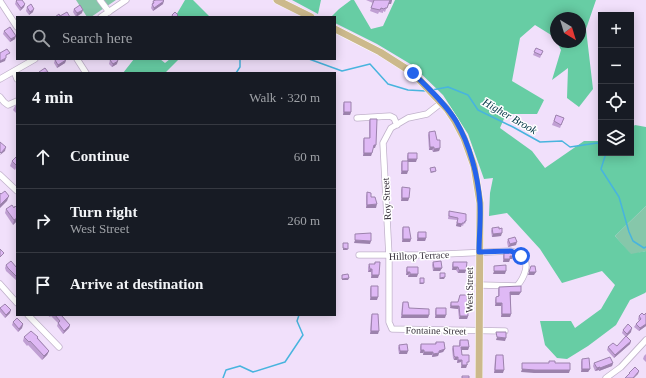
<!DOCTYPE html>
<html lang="en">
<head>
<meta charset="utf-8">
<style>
	body { margin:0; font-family:"Times New Roman",serif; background:#242831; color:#f1f3f6 }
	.controls { position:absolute; right:12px; top:12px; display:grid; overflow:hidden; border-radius:0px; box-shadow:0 2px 10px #0003 }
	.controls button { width:36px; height:36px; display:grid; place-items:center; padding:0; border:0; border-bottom:1px solid #363941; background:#171b24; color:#f1f3f6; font:20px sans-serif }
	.compass { position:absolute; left:550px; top:12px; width:36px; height:36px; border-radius:50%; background:#171b24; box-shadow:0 2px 10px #0003; rotate:142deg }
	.stop { position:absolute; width:12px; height:12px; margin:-9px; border:3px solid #2563eb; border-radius:50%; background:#fff }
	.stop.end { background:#2563eb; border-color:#fff; box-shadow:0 1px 4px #0008 }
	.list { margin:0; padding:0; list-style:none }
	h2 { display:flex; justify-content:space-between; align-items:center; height:52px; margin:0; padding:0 16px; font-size:17px }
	h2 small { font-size:13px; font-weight:400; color:#9ea1a6 }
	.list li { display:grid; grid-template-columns:26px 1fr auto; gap:12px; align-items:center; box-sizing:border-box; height:64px; padding:0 16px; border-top:1px solid #363941 }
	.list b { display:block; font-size:15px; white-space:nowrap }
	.list p { margin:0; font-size:13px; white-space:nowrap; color:#9ea1a6 }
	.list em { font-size:13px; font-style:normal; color:#9ea1a6 }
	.icon { flex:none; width:22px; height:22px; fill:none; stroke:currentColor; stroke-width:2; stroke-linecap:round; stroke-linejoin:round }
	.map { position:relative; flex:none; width:646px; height:378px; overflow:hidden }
	.search { position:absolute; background:#171b24; box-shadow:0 2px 10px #0003; left:16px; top:16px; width:320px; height:44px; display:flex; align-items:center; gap:10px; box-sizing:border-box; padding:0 14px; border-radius:0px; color:#9ea1a6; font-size:15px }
	.panel { position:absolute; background:#171b24; box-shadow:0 2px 10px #0003; left:16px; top:72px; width:320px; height:244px; border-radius:0px }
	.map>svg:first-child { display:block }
</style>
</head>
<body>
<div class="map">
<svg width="646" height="378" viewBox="0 0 646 378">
	<rect width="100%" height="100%" fill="#f1e0fb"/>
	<path fill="#86c7aa" d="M76,0H116L91,17H87Z
		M646,206V251L631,255L615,236Z"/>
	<path fill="#67cda4" d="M185,0H193L210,17H175Z
		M292,0H321L318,14Z
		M351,0H354L371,29L383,26L395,0H596L586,29L593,89L579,107L567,98L568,68L552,80L561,50L557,42H580V18H556V38L535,25L520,38L512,81L544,100L537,114H506L500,128L532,151L545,168L584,141H601V153H631V128L635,125L646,127V206L615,236L631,254L646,251V292L645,293L630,300L616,325L588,346L567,359L557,358L545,345L540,321H571L575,328L601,309L615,285L602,271L562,283L540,249L507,213L489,216L490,193L493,178L484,179L468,134L443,95L412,65L377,44L335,23V17H331L339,9Z
		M134,59H160L165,63L170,59H179L165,73H123Z"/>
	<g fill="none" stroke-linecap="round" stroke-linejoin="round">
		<path stroke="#48b4de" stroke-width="1.5" d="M309,59L342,71L370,64L388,84L408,90L426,91
			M236,73L240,67V59
			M432,90L448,87L468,95L478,110L513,127L540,142L562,141L570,147L597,143L601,144
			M606,153L601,169L619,197L629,232L633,241L644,248L646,247
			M223,378L226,370L240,366L253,372L285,362L303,335L297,321L299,315"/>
		<defs>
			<path id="minor" d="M100,0L109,12
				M0,1L17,27
				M101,17L126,0
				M77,59L86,73
				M14,71L17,79
				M0,79L35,59
				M0,97L4,102L8,105L17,101
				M441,103L427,114L408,118L391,128L383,143L389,256V322L392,329L505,331
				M357,118L390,116L394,118L397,125
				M0,175L17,191
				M359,255H424L511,251C514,252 518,253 521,255C531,263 524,278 517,286L479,285
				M0,284L17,303
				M28,315L59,347
				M606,378L621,367L646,340"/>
			<path id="major" d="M277,0L311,17
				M335,29L380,52L413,73L447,109L455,121L464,138L474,166L480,203L479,378"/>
		</defs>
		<use href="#minor" stroke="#c1b2cb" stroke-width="7"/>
		<use href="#major" stroke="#fff" stroke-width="8"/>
		<use href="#minor" stroke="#fff" stroke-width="5.5"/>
		<use href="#major" stroke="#ccb98c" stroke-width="7"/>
	</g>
	<path fill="#c09fd3" d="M366,0H392L391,4H388L385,12L383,11V13L379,12L378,14L370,11L373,3Z
		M16,1L25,4L24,7L20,11L15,4Z
		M153,1L163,4L153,11L151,8Z
		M27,7L33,12L29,15L26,11Z
		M74,9L82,13L76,17L73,12Z
		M4,31L15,39L10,42L3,34Z
		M536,48L543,51L540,58L533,55Z
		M55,60H66L65,63L57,68L54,63Z
		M110,60L117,64L112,67L109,64Z
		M344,102L351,112L350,115H343V105Z
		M17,104V114L13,110L15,106Z
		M556,115L564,118L560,128L552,125Z
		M370,119L375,148H373L371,156H363V141L364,138H369V122Z
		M429,132L437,140L440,148L439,151L433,152L432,150H429L428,135Z
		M408,153L416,162H408L407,174H401V164L402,161H407V156Z
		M17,156V169L16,168L15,170L10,166L12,161Z
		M402,187L409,198L408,201H401V190Z
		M367,192L376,208H366V196Z
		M14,208H17V221L13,225L5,213L6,209Z
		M449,211L466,221L465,224L464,223L463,226L461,225V227L456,226L457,220L448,219Z
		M403,227L411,239L410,242H402V230Z
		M492,228L499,229L501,236L492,237L491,231Z
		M418,232L426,238L425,241H417V235Z
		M508,239L516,245L508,247L507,242Z
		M504,253L512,259H510L509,262H503V256Z
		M375,262L378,278H371V272H368V267L369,264H374Z
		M433,262L442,268L440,271H433L432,265Z
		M453,262L465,273H458L456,270H452V265Z
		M6,265L17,268V281L6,271L5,268Z
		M407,267L417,277H408V275H406V270Z
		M371,286L377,300H370V289Z
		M499,287L519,295H511V314L510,317H501V306H495V300L496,297L498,296V290Z
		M403,302L409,308L429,315L428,318H401L402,305Z
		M451,302H458L468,316L467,319H459L458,309L450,308V305Z
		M0,308L10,313L5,318L0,312Z
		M436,308L445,318H435V311Z
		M646,313V326L639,331L634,327L636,324L639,321L638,319L639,316L644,315Z
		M372,314L378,334H370L371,317Z
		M47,315H61L70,325L69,328L63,334L57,326L58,323L51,316L50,317Z
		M13,322L23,324L22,328L18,332L12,325Z
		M623,330L631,332L626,337L622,333Z
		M24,337L38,338L49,351L47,355L42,360L28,345L27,346L23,341Z
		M460,340L469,347L468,350H461L462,355L468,365H467L466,368H461V362L457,363V360H454L453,358L452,349L453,346H459V343Z
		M631,341L630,344L614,358L607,350L608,347L617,346Z
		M436,342L445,349L443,352L439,353L438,356L432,357V355H423V353H420V347L421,344H435Z
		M399,345L407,354H399L398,348Z
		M646,354V362L643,359L644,356Z
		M496,355L503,373H494L495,358Z
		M582,359L590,369L588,372H581V362Z
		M594,363H613L612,366L599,371V370L595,371L593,366Z"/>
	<path fill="#9c82ac" d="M390,0H392L391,4H388Z
		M164,1L163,4L153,11L154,8Z
		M25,4L24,7L20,11L21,8Z
		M34,9L33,12L29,15L30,12Z
		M83,10L82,13L76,17L77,13Z
		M16,36L15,39L10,42L11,39Z
		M6,58L5,61L0,63V61Z
		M66,60L65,63L57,68L58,65Z
		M118,61L117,64L112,67L113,64Z
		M344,112H351L350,115H343Z
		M374,145H376L375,148H372Z
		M6,147L5,151L0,155L1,153Z
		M430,147H434L432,150H429Z
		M440,148L439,151L433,152L434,149Z
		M364,153H372L371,156H363Z
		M408,159H417L416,162H407Z
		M402,171H408L407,174H401Z
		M436,171L435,172L430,173L431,172Z
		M9,196L7,201L0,208V205Z
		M402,198H409L408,201H401Z
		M377,204L376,208H366L367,205Z
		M17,218V221L13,225L14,220Z
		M457,223L462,224L461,227L456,226Z
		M502,233L501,236L492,237L493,234Z
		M418,238H426L425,241H417Z
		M403,239H411L410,242H402Z
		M355,240L371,241L370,244L354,243Z
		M517,242L516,245L508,247L510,244Z
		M343,248L348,249L347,250H343Z
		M510,256H513L512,259H509Z
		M504,259H510L509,262H503Z
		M453,267H458L456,270H452Z
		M434,268H442L440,271H433Z
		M370,269H372L371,272H368Z
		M459,270H466L465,273H458Z
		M494,271H506L505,274H493Z
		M407,272H410L408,275H406Z
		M529,272H536L534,275H528Z
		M410,274H418L417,277H408Z
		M372,275H379L378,278H371Z
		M445,277L444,279H439L440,278Z
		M349,278L348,280H342V279Z
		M420,283H424L423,284H419Z
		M510,292H521L519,295H509Z
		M371,297H378L377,300H370Z
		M496,303H502L501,306H495Z
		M451,306H459L458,309L450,308Z
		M11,310L10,313L5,318L6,315Z
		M502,314H511L510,317H501Z
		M402,315H429L428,318H401Z
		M436,315H446L445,318H435Z
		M460,316H468L467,319H459Z
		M23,324L22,328L18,332L19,329Z
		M646,324V326L639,331L640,328Z
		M70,325L69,328L63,334L64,331Z
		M632,328L631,332L626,337L627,334Z
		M371,331H379L378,334H370Z
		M497,337L506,338L505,341L496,340Z
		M631,341L630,344L614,358L615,355Z
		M461,347H469L468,350H460Z
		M445,349L443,352L439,353L438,356L432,357L433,354Z
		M421,350H424L423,353H420Z
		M49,351L47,355L42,360L44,356Z
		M400,351H408L407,354H399Z
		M424,352H433L432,355H423Z
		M455,357H458L457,360H454Z
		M458,360H462L461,362L457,363Z
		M613,363L612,366L599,371L600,368Z
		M462,365H467L466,368H461Z
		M600,367L599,370L595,371L597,368Z
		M522,369L570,370L569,373H534L521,372Z
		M582,369H590L588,372H581Z
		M495,370H504L503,373H494Z
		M639,371L638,374L634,378H633Z"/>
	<path fill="#dfb9f5" stroke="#9c82ac" d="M17,0H22L25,4L21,8L16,1Z
		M156,0H163L164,1L154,8L152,4L154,3L153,1Z
		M374,0H392H390L387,8H385L384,9L381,8L380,10L371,8Z
		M31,4L34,9L30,12L27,7Z
		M80,5L83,10L77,13L74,9Z
		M67,12L70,17H55L59,14L60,16Z
		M175,12L178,15L176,17H173L172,15Z
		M10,27L16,36L11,39L4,31Z
		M536,48L543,51L541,55L534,52Z
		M7,49L10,53L6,55V58L0,61V53Z
		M56,59H65L66,60L58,65L55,60Z
		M112,59H117L118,61L113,64L110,60Z
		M45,68L48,72L39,73V72Z
		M344,102H351V112H344Z
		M556,115L564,118L561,125L554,121Z
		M370,119H377L376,145H374L372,153H364V138H370Z
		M435,131L437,140H440V148L434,149V147H430L429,132Z
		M0,142L6,147L1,153L0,152Z
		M408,153H417V159H408Z
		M17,156V165H16L12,161Z
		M402,161H408V171H402Z
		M435,167L436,171L431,172L430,168Z
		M402,187L410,188L409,198H402Z
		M5,191L9,196L0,205V193L1,194Z
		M367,192L371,193V197H375L377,204L367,205Z
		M12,205L14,208L15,206L17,208V218L14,220L6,209Z
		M449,211L466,214V221H465L464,223H462V224L457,223L458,218L449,216Z
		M403,227H409L411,239H403Z
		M499,227V229L502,228V233L493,234L492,228Z
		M418,232H426V238H418Z
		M371,233V241L355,240V234Z
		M515,237L517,242L510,244L508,239Z
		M343,243H348V249L343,248Z
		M0,249L4,253L0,257Z
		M504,253H513V256H510V259H504Z
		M11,261L17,268V277L8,268L6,265Z
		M441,261L442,268H434L433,262Z
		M375,262H380L379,275H372V269H370L369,264H375Z
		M453,262H467L466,270H459L458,267H453Z
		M506,265V271H494V266Z
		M531,266H535L536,272H529Z
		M407,267H418V274H410V272H407Z
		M440,273H445V277L440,278Z
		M348,274L349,278L342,279V275Z
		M420,278H424V283H420Z
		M371,286H378V297H371Z
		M521,286V292H510L511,314H502V303H496V297L499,296V287Z
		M460,295H467L468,316H460L459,306H451V302H458Z
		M403,302H408L409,308L429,309V315H402Z
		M5,304L11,310L6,315L0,308Z
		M436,308H446V315H436Z
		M642,313L644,315L646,313V324L640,328L636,324L641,319L639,316Z
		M372,314H378L379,331H371Z
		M55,315H61L70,325L64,331L58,323L60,321Z
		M17,318L23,324L19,329L13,322Z
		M628,324L632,328L627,334L623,330Z
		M31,331L38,337L37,338L49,351L44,356L30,341L29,342L24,337Z
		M496,332H506V338L497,337Z
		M626,336L631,341L615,355L608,347L613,343L617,346Z
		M460,340H468L469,347H461L462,355H469V362H467V365H462V360H458V357H455L454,356L453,346H460Z
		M436,342H444L445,349L439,351V353L433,354V352H424V350H421V344H436Z
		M407,344L408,351H400L399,345Z
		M496,355H503L504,370H495Z
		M610,357L613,363L600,368V367L597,368L594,363Z
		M589,358L590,369H582V359Z
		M549,361H555V363H570V370H535L522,369V363H549Z
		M635,367L639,371L633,378H625L630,373H629Z
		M462,376H469V378H462Z"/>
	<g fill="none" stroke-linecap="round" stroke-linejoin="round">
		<path stroke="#2563eb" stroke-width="5" d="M413,73C428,88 445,103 456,121C470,145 478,176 480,203C481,220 479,236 479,252L511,251L521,256"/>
	</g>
	<g text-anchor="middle" stroke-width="3" stroke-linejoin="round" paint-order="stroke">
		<g font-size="10" fill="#37313b" stroke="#fff">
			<text transform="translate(386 199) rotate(-93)" y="4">Roy Street</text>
			<text transform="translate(419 255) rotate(-2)" y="4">Hilltop Terrace</text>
			<text transform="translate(469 290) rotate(-90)" y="4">West Street</text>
			<text transform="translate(436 330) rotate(1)" y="4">Fontaine Street</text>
		</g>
		<g font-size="11" font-style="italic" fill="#023546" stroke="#fff">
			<text transform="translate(510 116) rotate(30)" y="4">Higher Brook</text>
		</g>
	</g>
</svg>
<div class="controls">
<button>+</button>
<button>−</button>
<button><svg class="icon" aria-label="locate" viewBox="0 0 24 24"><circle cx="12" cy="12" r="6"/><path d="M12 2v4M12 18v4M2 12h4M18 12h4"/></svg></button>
<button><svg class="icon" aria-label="layers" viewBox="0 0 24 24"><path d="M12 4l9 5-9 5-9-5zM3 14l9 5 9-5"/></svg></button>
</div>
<svg class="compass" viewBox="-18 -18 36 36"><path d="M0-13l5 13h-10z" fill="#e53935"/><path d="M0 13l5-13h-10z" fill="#9ea1a6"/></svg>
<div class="stop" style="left:521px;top:256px"></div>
<div class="stop end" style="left:413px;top:73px"></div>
<div class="search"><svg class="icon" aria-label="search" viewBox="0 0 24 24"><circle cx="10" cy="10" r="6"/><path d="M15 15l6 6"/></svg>Search here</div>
<section class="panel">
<h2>4 min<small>Walk · 320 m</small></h2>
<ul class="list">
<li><svg class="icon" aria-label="ahead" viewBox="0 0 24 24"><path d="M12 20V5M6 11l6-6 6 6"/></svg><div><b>Continue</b></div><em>60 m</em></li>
<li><svg class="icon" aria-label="right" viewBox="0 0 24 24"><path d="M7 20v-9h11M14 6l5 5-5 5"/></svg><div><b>Turn right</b><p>West Street</p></div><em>260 m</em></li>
<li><svg class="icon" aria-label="arrive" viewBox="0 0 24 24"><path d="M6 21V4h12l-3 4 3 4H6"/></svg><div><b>Arrive at destination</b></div></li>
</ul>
</section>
</div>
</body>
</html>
